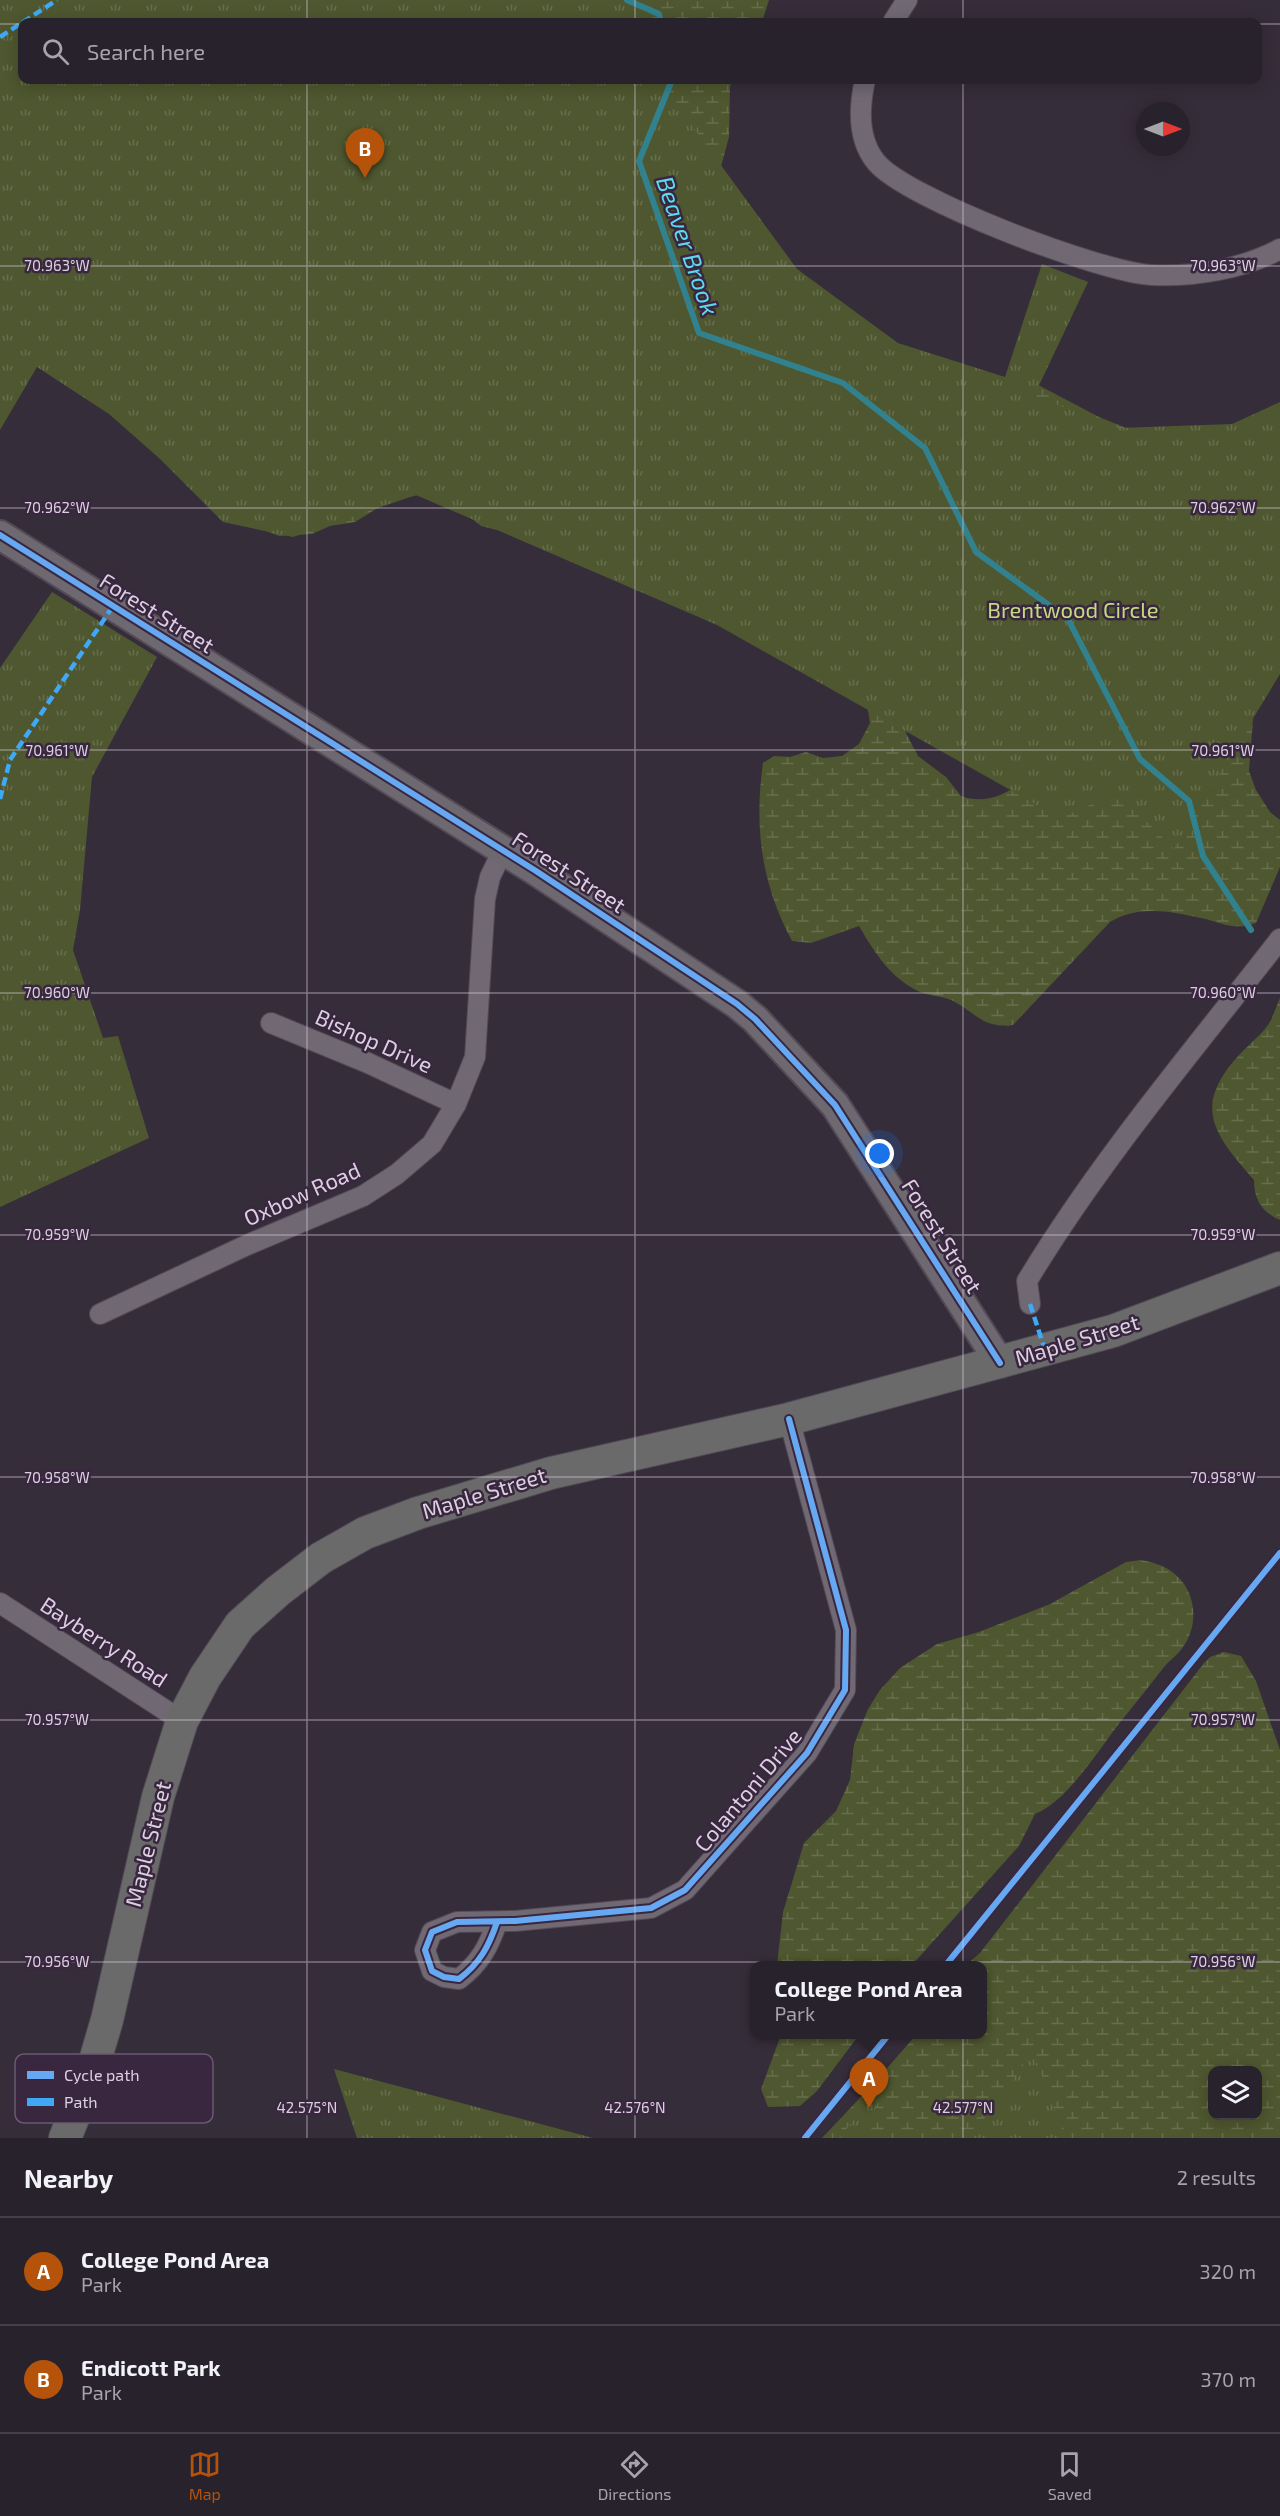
<!DOCTYPE html>
<html lang="en">
<head>
<meta charset="utf-8">
<style>
	body { margin:0; font-family:"Exo 2",sans-serif; background:#342f38; color:#f1f3f6 }
	.controls { position:absolute; right:18px; bottom:18px; display:grid; overflow:hidden; border-radius:12px; box-shadow:0 3px 15px #0003 }
	.controls button { width:54px; height:54px; display:grid; place-items:center; padding:0; border:0; border-bottom:2px solid #443f48; background:#28222c; color:#f1f3f6; font:30px sans-serif }
	.compass { position:absolute; left:1136px; top:102px; width:54px; height:54px; border-radius:50%; background:#28222c; box-shadow:0 3px 15px #0003; rotate:90deg }
	.you { position:absolute; left:880px; top:1154px; width:21px; height:21px; margin:-15px; border:4px solid #fff; border-radius:50%; background:#1a73e8; box-shadow:0 0 0 9px #1a73e833 }
	.badge { display:grid; place-items:center; width:39px; height:39px; border-radius:50%; background:#b45309; color:#fff; font-size:20px; font-weight:700 }
	.pin { position:absolute; translate:-50% -50px; filter:drop-shadow(0 2px 3px #0008) }
	.pin::after { content:''; position:absolute; top:32px; width:21px; height:18px; background:inherit; clip-path:polygon(0 0,100% 0,50% 100%) }
	.popup { position:absolute; left:750px; top:1961px; width:237px; height:78px; box-sizing:border-box; display:grid; place-content:center; border-radius:12px; background:#28222c; filter:drop-shadow(0 2px 4px #0005); font-size:20px; white-space:nowrap; color:#a5a4a9 }
	.popup b { font-size:22px; color:#f1f3f6 }
	.popup::after { content:''; position:absolute; left:50%; top:100%; margin-left:-12px; border:12px solid transparent; border-top-color:#28222c }
	.list { margin:0; padding:0; list-style:none }
	h2 { display:flex; justify-content:space-between; align-items:center; height:78px; margin:0; padding:0 24px; font-size:26px }
	h2 small { font-size:20px; font-weight:400; color:#a5a4a9 }
	.list li { display:grid; grid-template-columns:39px 1fr auto; gap:18px; align-items:center; box-sizing:border-box; height:108px; padding:0 24px; border-top:2px solid #443f48 }
	.list b { display:block; font-size:22px; white-space:nowrap }
	.list p { margin:0; font-size:20px; white-space:nowrap; color:#a5a4a9 }
	.list em { font-size:20px; font-style:normal; color:#a5a4a9 }
	.icon { flex:none; width:33px; height:33px; fill:none; stroke:currentColor; stroke-width:2; stroke-linecap:round; stroke-linejoin:round }
	.map { position:relative; flex:none; width:1280px; height:2138px; overflow:hidden }
	.search { position:absolute; background:#28222c; box-shadow:0 3px 15px #0003; left:18px; right:18px; top:18px; height:66px; display:flex; align-items:center; gap:15px; box-sizing:border-box; padding:0 21px; border-radius:12px; color:#a5a4a9; font-size:22px }
	.sheet { height:294px; background:#28222c }
	nav { display:flex; justify-content:space-around; align-items:center; box-sizing:border-box; height:84px; border-top:2px solid #443f48; background:#28222c; font-size:16px; color:#a5a4a9 }
	nav a { display:grid; justify-items:center; gap:3px }
	nav .on { color:#b45309 }
	.map>svg:first-child { display:block }
</style>
</head>
<body>
<div class="map">
<svg width="1280" height="2138" viewBox="0 0 1280 2138">
	<defs>
		<pattern id="wetland-marsh" width="20" height="14" patternUnits="userSpaceOnUse" patternTransform="scale(1.5)"><rect width="20" height="14" fill="#4e572f"/><path d="M1 5h8M5 5V1M11 12h8M15 12V8" fill="none" stroke="#676e4d"/></pattern>
		<pattern id="park-tufts" width="24" height="20" patternUnits="userSpaceOnUse" patternTransform="scale(1.5)"><rect width="24" height="20" fill="#4e572f"/><path d="M3 7l-1-3M5 7V3M7 7l1-3M15 17l-1-3M17 17v-4M19 17l1-3" fill="none" stroke="#676e4d"/></pattern>
	</defs>
	<rect width="100%" height="100%" fill="#362d3a"/>
	<path fill="url(#wetland-marsh)" fill-rule="evenodd" d="M365,0H769L762,22H310Z
		M65,80H734L730,86L729,137L718,178L725,227L944,376L1025,378L1099,417L1134,431L1255,693L1249,771L1256,790L1270,812L1280,820V867L1256,923C1234,931 1223,923 1201,918C1170,911 1138,905 1110,922L1013,1025C982,1029 976,1012 951,1000C942,996 930,996 920,992C890,978 875,953 859,926L811,943L792,941C761,883 754,827 763,763L774,756L790,757L806,752L823,758L842,756L859,744L870,723L866,697L853,679L501,531L481,526L445,496L423,494L389,501L355,522L330,526L312,534L279,536L266,531L206,471ZM891,690L1016,786C1000,798 980,803 961,796L946,777L918,756L907,735Z
		M1280,998V1220C1262,1212 1254,1200 1254,1180C1214,1134 1191,1107 1240,1054C1249,1044 1265,1032 1271,1020C1274,1013 1277,1005 1280,998Z
		M1141,1560C1159,1563 1173,1569 1184,1584C1198,1605 1196,1632 1180,1651C1175,1657 1169,1661 1164,1667C1150,1685 1136,1703 1121,1721C1100,1748 1067,1802 1035,1814L1019,1846L912,1965H777L783,1912L804,1843L836,1811L850,1780L854,1744L868,1709L880,1690L900,1668L937,1644L979,1632L1050,1604L1126,1562Z
		M1224,1652L1241,1656L1256,1681L1280,1750V2138H822L875,2082L916,2035L983,2034V1966L966,1965L980,1953L1204,1663L1210,1657ZM1212,2070H1258V2116H1212Z
		M781,2035V2034L859,2035L817,2091L800,2106L768,2107L761,2089Z"/>
	<path fill="url(#park-tufts)" d="M0,0H650L654,22H22V80H662L663,86L797,269L898,343L1005,377L1042,264L1088,282L1034,396L1119,428L1232,424L1280,402V674L1174,849L1118,793L1060,818L717,625L416,495L293,537L223,522L159,458L109,414L37,367L0,430Z
		M52,592L157,657L92,777L80,910L73,950L103,1038L118,1036L149,1138L0,1207V668Z
		M1033,2052L1065,2138H970Z
		M334,2069L593,2138H357Z
		M888,2078L863,2138H839Z"/>
	<g fill="none" stroke-linecap="round" stroke-linejoin="round">
		<path stroke="#32818f" stroke-width="6" d="M627,0L659,14L661,22
			M672,80L639,161L699,333L843,383L925,448L976,552L1068,619L1140,759L1189,801L1203,856L1251,930"/>
		<defs>
			<path id="street" d="M893,22L907,0
				M865,80C859,107 857,139 876,162C906,199 1103,273 1152,275C1194,277 1243,269 1280,249
				M271,1023L368,1063L456,1104
				M1030,1304L1027,1281C1100,1160 1193,1051 1280,939
				M100,1314L247,1245L363,1196L397,1174L432,1144L456,1104L475,1057L485,899L490,877L503,850
				M0,1603L182,1721
				M497,1922C489,1946 480,1963 459,1979L444,1977L432,1971L425,1950L432,1932L457,1922L515,1921L651,1908L685,1890L807,1753L845,1690L846,1630L789,1419"/>
			<path id="secondary" d="M0,535L536,871L737,1004L755,1019L835,1105L1000,1363"/>
			<path id="primary" d="M65,2138L92,2071L107,2020L158,1797L182,1721L205,1677L240,1625L278,1591L321,1558L365,1533L418,1513L551,1473L789,1419L1113,1331L1280,1268"/>
		</defs>
		<use href="#street" stroke="#534a56" stroke-width="22"/>
		<use href="#secondary" stroke="#534a56" stroke-width="32"/>
		<use href="#primary" stroke="#534a56" stroke-width="34"/>
		<use href="#street" stroke="#706873" stroke-width="20"/>
		<use href="#secondary" stroke="#6e6970" stroke-width="28"/>
		<use href="#primary" stroke="#6b6a6b" stroke-width="32"/>
		<path stroke="#3fa9f5" stroke-width="4.5" stroke-dasharray="9 4.5" stroke-linecap="butt" d="M0,37L57,0
			M0,799L10,760L113,606
			M1030,1304L1045,1350"/>
		<defs>
			<path id="cycleway" d="M0,535L536,871L737,1004L755,1019L835,1105L1000,1363
				M497,1922C489,1946 480,1963 459,1979L444,1977L432,1971L425,1950L432,1932L457,1922L515,1921L651,1908L685,1890L807,1753L845,1690L846,1630L789,1419
				M945,1966L1280,1553
				M805,2138L889,2034"/>
		</defs>
		<use href="#cycleway" stroke="#392740" stroke-width="10"/>
		<use href="#cycleway" stroke="#66a8f1" stroke-width="6"/>
	</g>
	<path fill="none" stroke="#dcd0e0" stroke-width="1.5" stroke-opacity="0.45" d="M307,0V22M635,0V22M963,0V22M0,24H22M1258,24H1280M307,80V2138M635,80V2138M963,80V2138M0,266H1280M0,508H1280M0,750H1280M0,993H1280M0,1235H1280M0,1477H1280M0,1720H1280M0,1962H1280"/>
	<g text-anchor="middle" stroke-width="5" stroke-linejoin="round" paint-order="stroke">
		<g font-size="22" fill="#c4d982" stroke="#392740">
			<text x="1073" y="618">Brentwood Circle</text>
		</g>
		<g font-size="22" fill="#dcd0e0" stroke="#392740">
			<text transform="translate(157 613) rotate(32)" y="8">Forest Street</text>
			<text transform="translate(569 872) rotate(33)" y="8">Forest Street</text>
			<text transform="translate(374 1041) rotate(24)" y="8">Bishop Drive</text>
			<text transform="translate(302 1194) rotate(-24)" y="8">Oxbow Road</text>
			<text transform="translate(942 1236) rotate(58)" y="8">Forest Street</text>
			<text transform="translate(1077 1340) rotate(-17)" y="8">Maple Street</text>
			<text transform="translate(484 1493) rotate(-17)" y="8">Maple Street</text>
			<text transform="translate(104 1642) rotate(33)" y="8">Bayberry Road</text>
			<text transform="translate(748 1790) rotate(-50)" y="8">Colantoni Drive</text>
			<text transform="translate(148 1844) rotate(-76)" y="8">Maple Street</text>
		</g>
		<g font-size="24" font-style="italic" fill="#5ddaef" stroke="#392740">
			<text transform="translate(687 246) rotate(71)" y="8">Beaver Brook</text>
		</g>
	</g>
	<rect x="15" y="2054" width="198" height="69" rx="9" fill="#392740" stroke="#6a5a70" stroke-width="1.5"/>
	<rect x="27" y="2071" width="27" height="8" fill="#66a8f1"/>
	<rect x="27" y="2098" width="27" height="8" fill="#3fa9f5"/>
	<g font-size="16" fill="#dcd0e0">
		<text x="64" y="2081">Cycle path</text>
		<text x="64" y="2108">Path</text>
	</g>
	<g font-size="15" text-anchor="middle" fill="#dcd0e0" stroke="#392740" stroke-width="5" stroke-linejoin="round" paint-order="stroke">
		<text x="1223" y="271">70.963°W</text>
		<text x="57" y="271">70.963°W</text>
		<text x="1223" y="513">70.962°W</text>
		<text x="57" y="513">70.962°W</text>
		<text x="1223" y="756">70.961°W</text>
		<text x="57" y="756">70.961°W</text>
		<text x="1223" y="998">70.960°W</text>
		<text x="57" y="998">70.960°W</text>
		<text x="1223" y="1240">70.959°W</text>
		<text x="57" y="1240">70.959°W</text>
		<text x="1223" y="1483">70.958°W</text>
		<text x="57" y="1483">70.958°W</text>
		<text x="1223" y="1725">70.957°W</text>
		<text x="57" y="1725">70.957°W</text>
		<text x="1223" y="1967">70.956°W</text>
		<text x="57" y="1967">70.956°W</text>
		<text x="307" y="2113">42.575°N</text>
		<text x="635" y="2113">42.576°N</text>
		<text x="963" y="2113">42.577°N</text>
	</g>
</svg>
<div class="controls">
<button><svg class="icon" aria-label="layers" viewBox="0 0 24 24"><path d="M12 4l9 5-9 5-9-5zM3 14l9 5 9-5"/></svg></button>
</div>
<svg class="compass" viewBox="-18 -18 36 36"><path d="M0-13l5 13h-10z" fill="#e53935"/><path d="M0 13l5-13h-10z" fill="#a5a4a9"/></svg>
<div class="you"></div>
<div class="pin badge" style="left:869px;top:2108px">A</div>
<div class="popup"><b>College Pond Area</b>Park</div>
<div class="pin badge" style="left:365px;top:178px">B</div>
<div class="search"><svg class="icon" aria-label="search" viewBox="0 0 24 24"><circle cx="10" cy="10" r="6"/><path d="M15 15l6 6"/></svg>Search here</div>
</div>
<section class="sheet">
<h2>Nearby<small>2 results</small></h2>
<ul class="list">
<li><span class="badge">A</span><div><b>College Pond Area</b><p>Park</p></div><em>320 m</em></li>
<li><span class="badge">B</span><div><b>Endicott Park</b><p>Park</p></div><em>370 m</em></li>
</ul>
</section>
<nav>
<a class="on"><svg class="icon" aria-label="map" viewBox="0 0 24 24"><path d="M3 6l6-2 6 2 6-2v14l-6 2-6-2-6 2zM9 4v14M15 6v14"/></svg>Map</a>
<a><svg class="icon" aria-label="directions" viewBox="0 0 24 24"><path d="M12 3l9 9-9 9-9-9zM9 14v-3h6M13 9l2 2-2 2"/></svg>Directions</a>
<a><svg class="icon" aria-label="saved" viewBox="0 0 24 24"><path d="M7 4h10v16l-5-4-5 4z"/></svg>Saved</a>
</nav>
</body>
</html>
